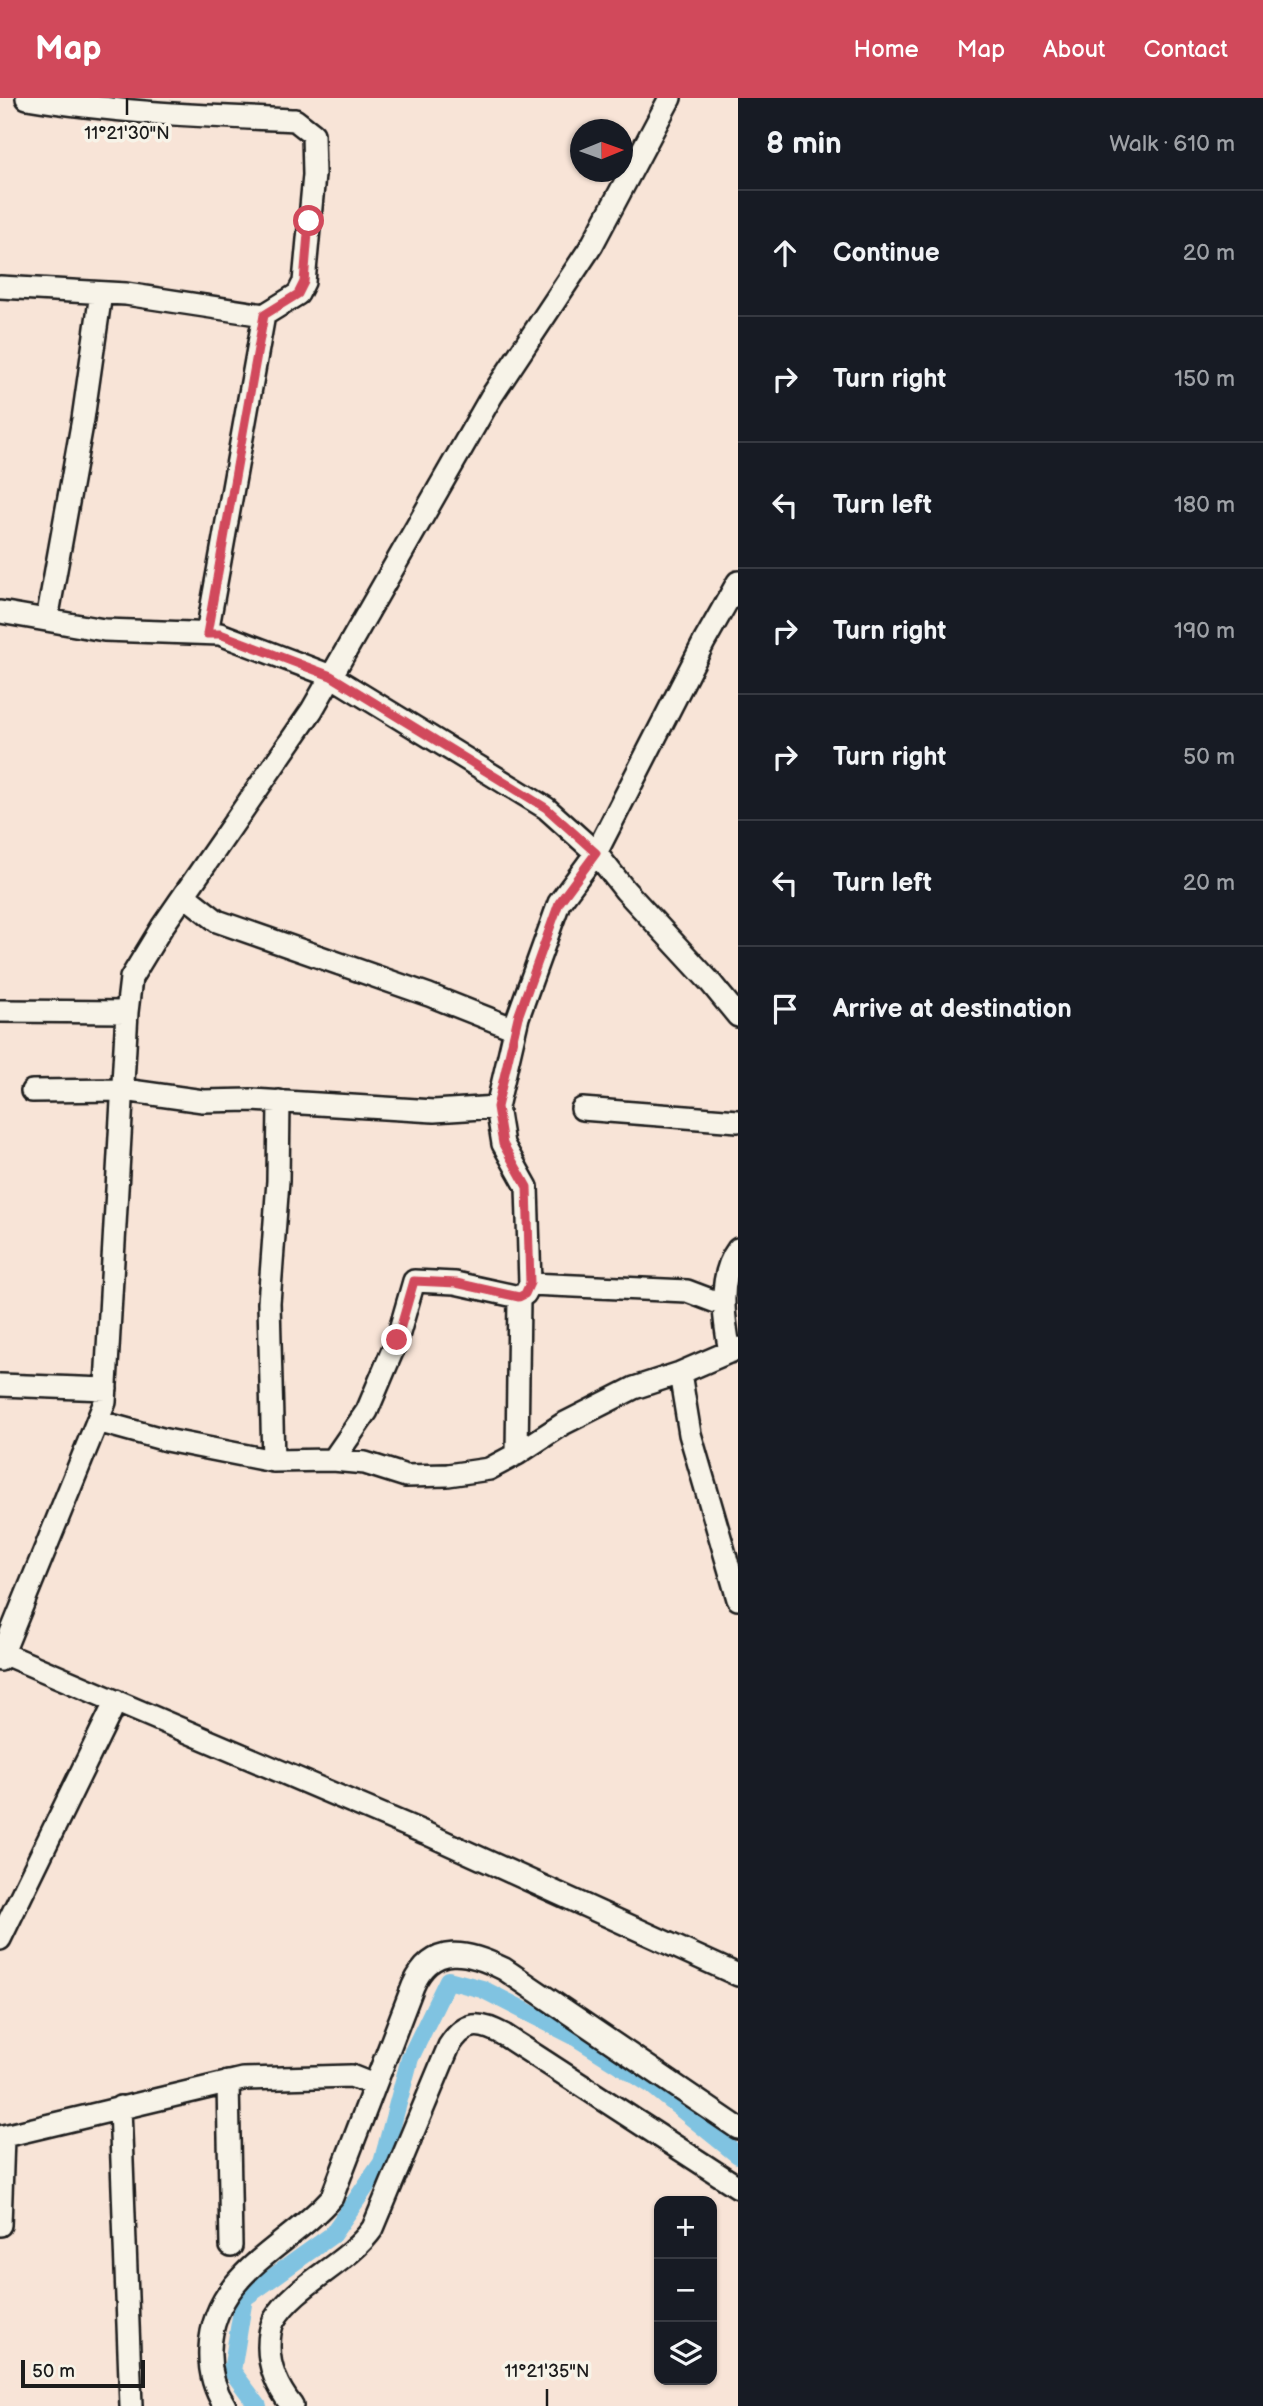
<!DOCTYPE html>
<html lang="en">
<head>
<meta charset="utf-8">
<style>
	body { margin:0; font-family:"Balsamiq Sans",sans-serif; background:#20242c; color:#f1f3f6 }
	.controls { position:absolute; right:21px; bottom:21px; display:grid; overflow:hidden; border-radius:14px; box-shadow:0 2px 5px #0004 }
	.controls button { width:63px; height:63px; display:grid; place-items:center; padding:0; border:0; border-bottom:2px solid #363941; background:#171b24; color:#f1f3f6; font:35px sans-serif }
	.compass { position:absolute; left:570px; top:21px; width:63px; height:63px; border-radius:50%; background:#171b24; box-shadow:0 2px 5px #0004; rotate:89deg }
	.scale { position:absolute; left:21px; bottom:18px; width:124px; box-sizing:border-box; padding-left:7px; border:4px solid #1c1c1c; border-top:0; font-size:19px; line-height:24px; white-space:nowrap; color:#1c1c1c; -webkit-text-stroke:5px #f7f3e8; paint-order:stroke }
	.stop { position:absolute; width:21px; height:21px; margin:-16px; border:5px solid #d1495b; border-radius:50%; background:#fff }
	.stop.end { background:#d1495b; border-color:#fff; box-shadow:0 2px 7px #0008 }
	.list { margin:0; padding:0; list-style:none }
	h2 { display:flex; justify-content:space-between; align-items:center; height:91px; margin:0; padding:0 28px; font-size:30px }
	h2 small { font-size:23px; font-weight:400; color:#9ea1a6 }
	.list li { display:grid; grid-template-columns:46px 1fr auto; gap:21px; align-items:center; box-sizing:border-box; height:126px; padding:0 28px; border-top:2px solid #363941 }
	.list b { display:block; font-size:26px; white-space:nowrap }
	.list em { font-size:23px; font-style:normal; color:#9ea1a6 }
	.icon { flex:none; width:38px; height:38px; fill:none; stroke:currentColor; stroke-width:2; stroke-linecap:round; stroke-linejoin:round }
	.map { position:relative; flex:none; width:738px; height:2308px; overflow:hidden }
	header { display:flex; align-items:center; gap:42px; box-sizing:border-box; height:98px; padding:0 35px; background:#d1495b; color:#fff }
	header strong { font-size:33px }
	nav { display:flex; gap:38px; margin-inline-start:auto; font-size:24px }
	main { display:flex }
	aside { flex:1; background:#171b24 }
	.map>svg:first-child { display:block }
</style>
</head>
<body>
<header>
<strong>Map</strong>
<nav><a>Home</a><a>Map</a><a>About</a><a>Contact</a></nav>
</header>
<main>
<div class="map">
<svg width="738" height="2308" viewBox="0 0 738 2308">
	<rect width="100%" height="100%" fill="#f8e4d7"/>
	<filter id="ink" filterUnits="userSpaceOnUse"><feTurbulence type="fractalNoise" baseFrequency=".0143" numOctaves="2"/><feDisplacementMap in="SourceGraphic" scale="14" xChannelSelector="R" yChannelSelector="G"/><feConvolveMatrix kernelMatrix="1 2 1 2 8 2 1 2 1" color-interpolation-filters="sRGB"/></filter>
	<g filter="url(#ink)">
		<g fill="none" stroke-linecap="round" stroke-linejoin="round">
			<path stroke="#80c3e1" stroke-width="18" d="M258,2308L232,2273L244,2200L332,2137L382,2065L410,1960L448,1882L482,1891L572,1937L653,1988L738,2057"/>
			<defs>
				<path id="minor" d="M27,0C116,15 205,18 295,22L313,36L314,77L304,184L298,196L264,217
					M0,189L126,196L264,217L207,535
					M0,514L104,532L220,536L331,578L546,710L596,755L625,792L710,884L738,918
					M47,522L83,321L101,195
					M184,797L217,823L429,897L515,931
					M0,913L127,914
					M32,993L124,992L203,1003L252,1002L434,1013L497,1009
					M582,1011L738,1023
					M530,1186L687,1193L724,1207
					M730,1254C724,1222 717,1179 738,1151
					M680,1275L690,1336L738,1501
					M0,1287L106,1291
					M97,1323L166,1342L273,1363L333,1362L365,1365L406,1378L448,1377L489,1371L517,1356L563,1326L634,1290L680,1275L738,1250
					M517,1356L519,1199
					M333,1362L367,1313L397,1242L414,1183L455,1185L519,1199L525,1196L530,1186L527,1089L503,1046L497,1009L518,919L559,805L596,755L704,544L738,484
					M273,1363L269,1205L278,1083L279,1003
					M0,1554L425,1735L738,1877
					M0,1562L105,1304L127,914L131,880L162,829L312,612L491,299L592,147L670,0
					M0,1841L116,1603
					M228,1984L231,2148
					M120,2009L131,2308
					M0,2039L243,1981L351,1978L374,1987
					M0,2127L3,2039
					M225,2308C214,2291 209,2272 210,2251C213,2174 288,2150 332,2099L413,1888C432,1844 468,1853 504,1871L738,2030
					M292,2308C278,2290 269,2271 269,2249C269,2240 270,2230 274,2222C297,2184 347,2167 373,2130L449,1948C465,1923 479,1923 504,1937L738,2089"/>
			</defs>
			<use href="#minor" stroke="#1c1c1c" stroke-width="26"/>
			<use href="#minor" stroke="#f7f3e8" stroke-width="21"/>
		</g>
	</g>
	<g fill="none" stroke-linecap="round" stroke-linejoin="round" filter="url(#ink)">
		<path stroke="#d1495b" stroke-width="9" d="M309,123L304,184L298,196L264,217L207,536H220L331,578L546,710L596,755L559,805L518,919L497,1009L503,1046L527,1089L530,1185L525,1196L519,1199L456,1185L414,1183L397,1242"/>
	</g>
	<path fill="none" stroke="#1c1c1c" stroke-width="2.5" d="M127,0V17M547,2291V2308"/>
	<g font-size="18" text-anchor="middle" fill="#1c1c1c" stroke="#f7f3e8" stroke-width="7" stroke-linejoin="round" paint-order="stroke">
		<text x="127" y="41">11°21'30"N</text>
		<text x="547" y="2279">11°21'35"N</text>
	</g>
</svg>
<div class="controls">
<button>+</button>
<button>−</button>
<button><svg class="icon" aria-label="layers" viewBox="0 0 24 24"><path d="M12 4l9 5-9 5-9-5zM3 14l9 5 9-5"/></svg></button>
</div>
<svg class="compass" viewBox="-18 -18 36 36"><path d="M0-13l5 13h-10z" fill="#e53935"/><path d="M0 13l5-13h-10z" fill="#9ea1a6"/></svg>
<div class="scale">50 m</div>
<div class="stop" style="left:309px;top:123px"></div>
<div class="stop end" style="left:397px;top:1242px"></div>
</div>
<aside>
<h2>8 min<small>Walk · 610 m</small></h2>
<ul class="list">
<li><svg class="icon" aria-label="ahead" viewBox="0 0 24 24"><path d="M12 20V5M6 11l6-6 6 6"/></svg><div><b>Continue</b></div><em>20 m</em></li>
<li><svg class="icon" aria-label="right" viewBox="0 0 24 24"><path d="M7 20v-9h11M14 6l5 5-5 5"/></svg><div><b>Turn right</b></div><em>150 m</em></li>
<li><svg class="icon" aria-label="left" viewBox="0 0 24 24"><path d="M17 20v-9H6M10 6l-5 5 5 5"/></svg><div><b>Turn left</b></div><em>180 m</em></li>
<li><svg class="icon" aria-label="right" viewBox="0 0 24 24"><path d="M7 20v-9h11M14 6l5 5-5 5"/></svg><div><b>Turn right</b></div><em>190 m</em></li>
<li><svg class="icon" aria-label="right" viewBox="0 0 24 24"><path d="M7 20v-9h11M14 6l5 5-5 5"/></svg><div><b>Turn right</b></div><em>50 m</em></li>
<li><svg class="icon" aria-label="left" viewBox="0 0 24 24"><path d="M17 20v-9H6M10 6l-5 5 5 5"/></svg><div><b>Turn left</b></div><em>20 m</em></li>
<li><svg class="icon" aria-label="arrive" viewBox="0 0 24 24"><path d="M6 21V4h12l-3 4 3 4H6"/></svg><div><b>Arrive at destination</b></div></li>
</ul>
</aside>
</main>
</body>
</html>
